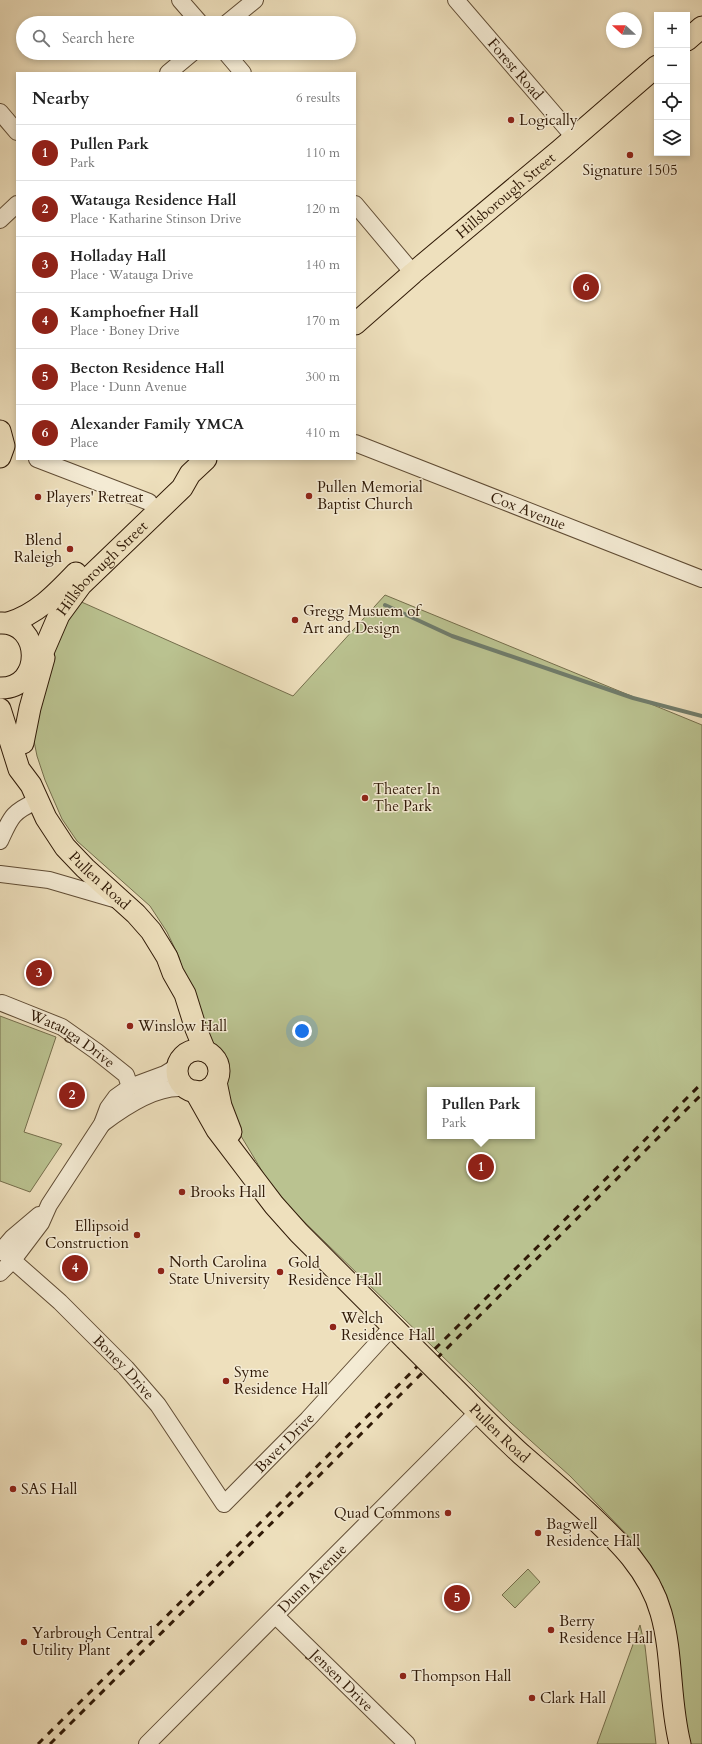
<!DOCTYPE html>
<html lang="en">
<head>
<meta charset="utf-8">
<style>
	body { margin:0; font-family:Cardo,serif; background:#f6f6f6; color:#222 }
	.controls { position:absolute; right:12px; top:12px; display:grid; overflow:hidden; border-radius:0px; box-shadow:0 2px 6px #0003 }
	.controls button { width:36px; height:36px; display:grid; place-items:center; padding:0; border:0; border-bottom:1px solid #e0e0e0; background:#fff; color:#222; font:20px sans-serif }
	.compass { position:absolute; left:606px; top:12px; width:36px; height:36px; border-radius:50%; background:#fff; box-shadow:0 2px 6px #0003; rotate:291deg }
	.you { position:absolute; left:302px; top:1031px; width:14px; height:14px; margin:-10px; border:3px solid #fff; border-radius:50%; background:#1a73e8; box-shadow:0 0 0 6px #1a73e833 }
	.badge { display:grid; place-items:center; width:26px; height:26px; border-radius:50%; background:#8f2418; color:#fff; font-size:13px; font-weight:700 }
	.pin { position:absolute; translate:-50% -50%; border:2px solid #fff; box-shadow:0 1px 4px #0006 }
	.popup { position:absolute; left:427px; top:1087px; width:108px; height:52px; box-sizing:border-box; display:grid; place-content:center; border-radius:0px; background:#fff; filter:drop-shadow(0 1px 3px #0005); font-size:13px; white-space:nowrap; color:#767676 }
	.popup b { font-size:15px; color:#222 }
	.popup::after { content:''; position:absolute; left:50%; top:100%; margin-left:-8px; border:8px solid transparent; border-top-color:#fff }
	.list { margin:0; padding:0; list-style:none }
	h2 { display:flex; justify-content:space-between; align-items:center; height:52px; margin:0; padding:0 16px; font-size:17px }
	h2 small { font-size:13px; font-weight:400; color:#767676 }
	.list li { display:grid; grid-template-columns:26px 1fr auto; gap:12px; align-items:center; box-sizing:border-box; height:56px; padding:0 16px; border-top:1px solid #e0e0e0 }
	.list b { display:block; font-size:15px; white-space:nowrap }
	.list p { margin:0; font-size:13px; white-space:nowrap; color:#767676 }
	.list em { font-size:13px; font-style:normal; color:#767676 }
	.icon { flex:none; width:22px; height:22px; fill:none; stroke:currentColor; stroke-width:2; stroke-linecap:round; stroke-linejoin:round }
	.map { position:relative; flex:none; width:702px; height:1744px; overflow:hidden }
	.search { position:absolute; background:#fff; box-shadow:0 2px 6px #0003; left:16px; top:16px; width:340px; height:44px; display:flex; align-items:center; gap:10px; box-sizing:border-box; padding:0 14px; border-radius:22px; color:#767676; font-size:15px }
	.panel { position:absolute; background:#fff; box-shadow:0 2px 6px #0003; left:16px; top:72px; width:340px; height:388px; border-radius:0px }
	.map>svg:first-child { display:block }
</style>
</head>
<body>
<div class="map">
<svg width="702" height="1744" viewBox="0 0 702 1744">
	<rect width="100%" height="100%" fill="#eee0bd"/>
	<filter id="stains"><feTurbulence type="fractalNoise" baseFrequency=".005" numOctaves="4"/><feColorMatrix values="0 0 0 0 .2 0 0 0 0 .09 0 0 0 0 .02 0 0 0 .5 -.17"/></filter>
	<radialGradient id="worn" r=".72"><stop offset=".6" stop-color="#630" stop-opacity="0"/><stop offset="1" stop-color="#630" stop-opacity=".3"/></radialGradient>
	<path fill="#bac290" stroke="#756e4c" fill-rule="evenodd" d="M385,595L702,725V1744H691L683,1722L672,1622L663,1587L635,1543L570,1476L511,1423L289,1207L268,1181L232,1121L222,1085L197,1023L179,957L167,932L150,906L77,841L62,819L45,780L37,756L34,741L33,716L55,640L77,600L293,696ZM430,1090H532V1136H430Z
		M0,1016L56,1037L24,1132L62,1144L30,1192L0,1181Z
		M528,1569L540,1582L515,1608L502,1595Z
		M640,1625L645,1646L656,1744H597Z"/>
	<g fill="none" stroke-linecap="round" stroke-linejoin="round">
		<path stroke="#707c6b" stroke-width="4" d="M385,605L452,636L633,698L702,716"/>
		<defs>
			<g id="minor">
				<path d="M180,0L200,23"/>
				<path id="s1" d="M456,0L574,137"/>
				<path d="M227,23L255,0"/>
				<path d="M226,53L243,73"/>
				<path d="M168,73L192,53"/>
				<path d="M0,112L17,132"/>
				<path d="M355,204L413,273"/>
				<path d="M0,220L17,204"/>
				<path id="s2" d="M355,443L702,579"/>
				<path d="M37,459L149,502"/>
				<path d="M0,841C11,817 12,812 37,801"/>
				<path d="M0,874L49,880L121,901"/>
				<path id="s3" d="M2,1003L62,1027L96,1051L126,1075L130,1087"/>
				<path d="M102,1124C123,1108 160,1083 188,1089"/>
				<path id="s4" d="M1,1250L60,1302L126,1368L158,1405L224,1504L308,1419L392,1327"/>
				<path d="M0,1252L13,1237L39,1215"/>
				<path d="M0,1273L13,1260L41,1223L49,1205L102,1124L108,1108L116,1097L130,1087L165,1074L178,1066"/>
				<path id="s5" d="M276,1616L407,1744"/>
				<path id="s6" d="M147,1744L478,1412"/>
			</g>
			<g id="major">
				<path d="M687,40L702,27"/>
				<path id="s7" d="M355,324L413,273L560,150L657,66"/>
				<path d="M0,431L4,446L0,457"/>
				<path d="M0,623C42,621 44,689 0,688"/>
				<path d="M8,623C36,615 56,594 76,573"/>
				<path id="s8" d="M28,673L40,659L59,615L81,585L182,488L190,474L206,459"/>
				<path id="s9" d="M0,709L19,769L31,785L46,818L65,847L85,868L136,914L151,931L167,957L173,973L185,994L196,1029L205,1051"/>
				<path d="M23,743L30,708L44,658"/>
				<circle cx="198" cy="1071" r="21"/>
				<path d="M216,1082L221,1106L231,1132"/>
				<path d="M195,1091L217,1130L274,1205L299,1233L405,1339"/>
				<path id="s10" d="M452,1386C475,1409 497,1432 521,1454C543,1473 565,1492 587,1512C618,1541 649,1570 661,1613C673,1655 669,1701 680,1744"/>
			</g>
		</defs>
		<use href="#minor" stroke="#604c34" stroke-width="18"/>
		<use href="#major" stroke="#301a07" stroke-width="23"/>
		<use href="#minor" stroke="#f4ebd4" stroke-width="16"/>
		<use href="#major" stroke="#eee0bd" stroke-width="21"/>
		<path stroke="#301a07" stroke-width="3" stroke-dasharray="7 7" stroke-linecap="butt" d="M38,1744L702,1083
			M50,1744L702,1094"/>
		<defs>
			<path id="major-bridge" d="M405,1339L452,1386"/>
		</defs>
		<use href="#major-bridge" stroke="#301a07" stroke-width="23" stroke-linecap="butt"/>
		<use href="#major-bridge" stroke="#eee0bd" stroke-width="21"/>
	</g>
	<g fill="#8f2418" stroke="#f4ebd4" stroke-width="1.5">
		<circle cx="511" cy="120" r="4"/>
		<circle cx="630" cy="155" r="4"/>
		<circle cx="309" cy="496" r="4"/>
		<circle cx="38" cy="497" r="4"/>
		<circle cx="70" cy="549" r="4"/>
		<circle cx="295" cy="620" r="4"/>
		<circle cx="365" cy="798" r="4"/>
		<circle cx="130" cy="1026" r="4"/>
		<circle cx="182" cy="1192" r="4"/>
		<circle cx="137" cy="1235" r="4"/>
		<circle cx="161" cy="1271" r="4"/>
		<circle cx="280" cy="1272" r="4"/>
		<circle cx="333" cy="1327" r="4"/>
		<circle cx="226" cy="1381" r="4"/>
		<circle cx="13" cy="1489" r="4"/>
		<circle cx="448" cy="1513" r="4"/>
		<circle cx="538" cy="1533" r="4"/>
		<circle cx="551" cy="1630" r="4"/>
		<circle cx="24" cy="1642" r="4"/>
		<circle cx="403" cy="1676" r="4"/>
		<circle cx="532" cy="1698" r="4"/>
	</g>
	<g text-anchor="middle" stroke-width="3" stroke-linejoin="round" paint-order="stroke">
		<g font-size="15" fill="#301a07" stroke="#f4ebd4">
			<text dy="5" stroke="none"><textPath href="#s1" startOffset="91">Forest Road</textPath></text>
			<text dy="5" stroke="none"><textPath href="#s7" startOffset="198">Hillsborough Street</textPath></text>
			<text dy="5" stroke="none"><textPath href="#s2" startOffset="186">Cox Avenue</textPath></text>
			<text dy="5" stroke="none"><textPath href="#s8" startOffset="130">Hillsborough Street</textPath></text>
			<text dy="5" stroke="none"><textPath href="#s9" startOffset="202">Pullen Road</textPath></text>
			<text dy="5" stroke="none"><textPath href="#s3" startOffset="79">Watauga Drive</textPath></text>
			<text dy="5" stroke="none"><textPath href="#s4" startOffset="170">Boney Drive</textPath></text>
			<text dy="5" stroke="none"><textPath href="#s10" startOffset="67">Pullen Road</textPath></text>
			<text dy="5" stroke="none"><textPath href="#s4" startOffset="426">Baver Drive</textPath></text>
			<text dy="5" stroke="none"><textPath href="#s6" startOffset="234">Dunn Avenue</textPath></text>
			<text dy="5" stroke="none"><textPath href="#s5" startOffset="92">Jensen Drive</textPath></text>
		</g>
		<g font-size="15" fill="#301a07" stroke="#f4ebd4" text-anchor="start">
			<text x="519" y="125">Logically</text>
			<text x="630" y="175" text-anchor="middle">Signature 1505</text>
			<text x="317" y="492">Pullen Memorial<tspan x="317" dy="17">Baptist Church</tspan></text>
			<text x="46" y="502">Players' Retreat</text>
			<text x="62" y="545" text-anchor="end">Blend<tspan x="62" dy="17">Raleigh</tspan></text>
			<text x="303" y="616">Gregg Musuem of<tspan x="303" dy="17">Art and Design</tspan></text>
			<text x="373" y="794">Theater In<tspan x="373" dy="17">The Park</tspan></text>
			<text x="138" y="1031">Winslow Hall</text>
			<text x="190" y="1197">Brooks Hall</text>
			<text x="129" y="1231" text-anchor="end">Ellipsoid<tspan x="129" dy="17">Construction</tspan></text>
			<text x="169" y="1267">North Carolina<tspan x="169" dy="17">State University</tspan></text>
			<text x="288" y="1268">Gold<tspan x="288" dy="17">Residence Hall</tspan></text>
			<text x="341" y="1323">Welch<tspan x="341" dy="17">Residence Hall</tspan></text>
			<text x="234" y="1377">Syme<tspan x="234" dy="17">Residence Hall</tspan></text>
			<text x="21" y="1494">SAS Hall</text>
			<text x="440" y="1518" text-anchor="end">Quad Commons</text>
			<text x="546" y="1529">Bagwell<tspan x="546" dy="17">Residence Hall</tspan></text>
			<text x="559" y="1626">Berry<tspan x="559" dy="17">Residence Hall</tspan></text>
			<text x="32" y="1638">Yarbrough Central<tspan x="32" dy="17">Utility Plant</tspan></text>
			<text x="411" y="1681">Thompson Hall</text>
			<text x="540" y="1703">Clark Hall</text>
		</g>
	</g>
	<rect width="100%" height="100%" filter="url(#stains)"/>
	<rect width="100%" height="100%" fill="url(#worn)"/>
</svg>
<div class="controls">
<button>+</button>
<button>−</button>
<button><svg class="icon" aria-label="locate" viewBox="0 0 24 24"><circle cx="12" cy="12" r="6"/><path d="M12 2v4M12 18v4M2 12h4M18 12h4"/></svg></button>
<button><svg class="icon" aria-label="layers" viewBox="0 0 24 24"><path d="M12 4l9 5-9 5-9-5zM3 14l9 5 9-5"/></svg></button>
</div>
<svg class="compass" viewBox="-18 -18 36 36"><path d="M0-13l5 13h-10z" fill="#e53935"/><path d="M0 13l5-13h-10z" fill="#767676"/></svg>
<div class="you"></div>
<div class="pin badge" style="left:481px;top:1167px">1</div>
<div class="popup"><b>Pullen Park</b>Park</div>
<div class="pin badge" style="left:72px;top:1095px">2</div>
<div class="pin badge" style="left:39px;top:973px">3</div>
<div class="pin badge" style="left:75px;top:1268px">4</div>
<div class="pin badge" style="left:457px;top:1598px">5</div>
<div class="pin badge" style="left:586px;top:287px">6</div>
<div class="search"><svg class="icon" aria-label="search" viewBox="0 0 24 24"><circle cx="10" cy="10" r="6"/><path d="M15 15l6 6"/></svg>Search here</div>
<section class="panel">
<h2>Nearby<small>6 results</small></h2>
<ul class="list">
<li><span class="badge">1</span><div><b>Pullen Park</b><p>Park</p></div><em>110 m</em></li>
<li><span class="badge">2</span><div><b>Watauga Residence Hall</b><p>Place · Katharine Stinson Drive</p></div><em>120 m</em></li>
<li><span class="badge">3</span><div><b>Holladay Hall</b><p>Place · Watauga Drive</p></div><em>140 m</em></li>
<li><span class="badge">4</span><div><b>Kamphoefner Hall</b><p>Place · Boney Drive</p></div><em>170 m</em></li>
<li><span class="badge">5</span><div><b>Becton Residence Hall</b><p>Place · Dunn Avenue</p></div><em>300 m</em></li>
<li><span class="badge">6</span><div><b>Alexander Family YMCA</b><p>Place</p></div><em>410 m</em></li>
</ul>
</section>
</div>
</body>
</html>
